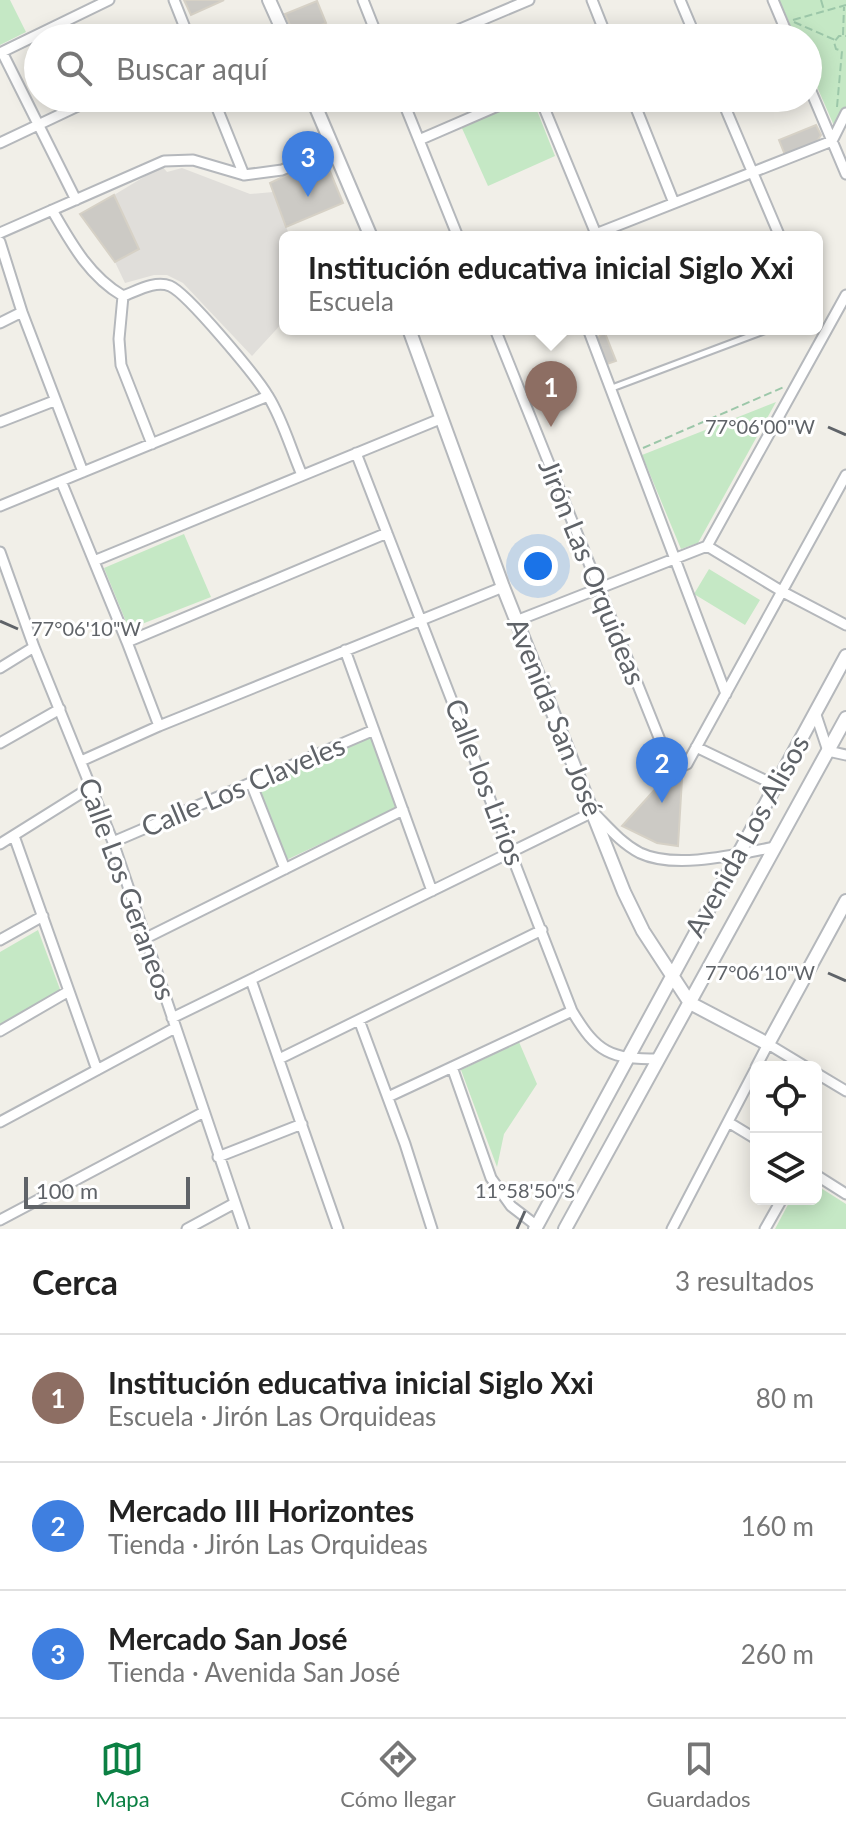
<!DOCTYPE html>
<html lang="es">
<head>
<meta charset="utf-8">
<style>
	body { margin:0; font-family:Lato,sans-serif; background:#f2f2f2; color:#222 }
	.controls { position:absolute; right:24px; bottom:24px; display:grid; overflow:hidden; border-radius:12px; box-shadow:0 4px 20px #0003 }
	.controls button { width:72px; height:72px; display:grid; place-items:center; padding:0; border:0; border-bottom:2px solid #e0e0e0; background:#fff; color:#222; font:40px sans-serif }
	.scale { position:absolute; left:24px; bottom:20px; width:166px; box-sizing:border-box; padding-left:8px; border:4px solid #5f6368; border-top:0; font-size:22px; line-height:28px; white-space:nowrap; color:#5f6368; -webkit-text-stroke:6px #fff; paint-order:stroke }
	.you { position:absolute; left:538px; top:566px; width:28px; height:28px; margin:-20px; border:6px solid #fff; border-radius:50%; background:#1a73e8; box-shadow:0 0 0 12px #1a73e833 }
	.badge { display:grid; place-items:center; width:52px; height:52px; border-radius:50%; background:#0b8043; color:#fff; font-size:26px; font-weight:700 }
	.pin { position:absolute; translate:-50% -66px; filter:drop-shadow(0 2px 4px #0008) }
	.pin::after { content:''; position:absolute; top:42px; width:28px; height:24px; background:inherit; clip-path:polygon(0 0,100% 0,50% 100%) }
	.popup { position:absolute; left:279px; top:231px; width:544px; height:104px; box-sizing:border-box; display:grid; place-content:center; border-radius:12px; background:#fff; filter:drop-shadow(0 2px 6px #0005); font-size:26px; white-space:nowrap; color:#767676 }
	.popup b { font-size:30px; color:#222 }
	.popup::after { content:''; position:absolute; left:50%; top:100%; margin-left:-16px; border:16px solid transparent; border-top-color:#fff }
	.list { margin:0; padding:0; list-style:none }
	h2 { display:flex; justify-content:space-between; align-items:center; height:104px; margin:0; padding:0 32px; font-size:34px }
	h2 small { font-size:26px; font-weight:400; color:#767676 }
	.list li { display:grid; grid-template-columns:52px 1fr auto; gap:24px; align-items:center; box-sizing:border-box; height:128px; padding:0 32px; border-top:2px solid #e0e0e0 }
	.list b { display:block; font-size:30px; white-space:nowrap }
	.list p { margin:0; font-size:26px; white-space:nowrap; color:#767676 }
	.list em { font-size:26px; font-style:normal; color:#767676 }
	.icon { flex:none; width:44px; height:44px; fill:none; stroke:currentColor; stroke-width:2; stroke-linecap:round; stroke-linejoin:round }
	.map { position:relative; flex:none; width:846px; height:1229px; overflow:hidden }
	.search { position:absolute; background:#fff; box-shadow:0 4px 20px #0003; left:24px; right:24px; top:24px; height:88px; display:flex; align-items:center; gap:20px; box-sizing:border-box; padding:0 28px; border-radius:44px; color:#767676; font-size:30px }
	.sheet { height:488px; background:#fff }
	nav { display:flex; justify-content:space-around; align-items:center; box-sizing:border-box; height:112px; border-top:2px solid #e0e0e0; background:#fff; font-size:22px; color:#767676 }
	nav a { display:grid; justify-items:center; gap:4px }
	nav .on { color:#0b8043 }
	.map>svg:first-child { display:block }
</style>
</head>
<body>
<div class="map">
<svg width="846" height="1229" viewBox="0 0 846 1229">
	<rect width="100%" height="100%" fill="#f1efe8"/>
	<path fill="#e0deda" d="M162,166L167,172L182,168L250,194L273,192L290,237H285V320L252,356L183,283L167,275H154L125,283L115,262L139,248L114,195Z"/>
	<path fill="#c5e8c5" d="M0,0H10L26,32L0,45Z
		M779,0H846V107L835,128L808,66V38H796Z
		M528,98H532L555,156L488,186L461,126Z
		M776,402L698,543L681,549L642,455Z
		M184,534L211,597L129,629L104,568Z
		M709,569L760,600L745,625L694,594Z
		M371,736L396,808L280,863L248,789Z
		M38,930L61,992L0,1025V952Z
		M519,1042L537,1084L504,1134L497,1167L461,1070Z
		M816,1185L846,1204V1229H775L791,1199H816Z"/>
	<path fill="#cccac5" stroke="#d6d1c6" stroke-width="2" d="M184,0H224L191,15Z
		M317,1L326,23L295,36L285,14Z
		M816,125L821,135L816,143L785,155L779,140Z
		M324,157L343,203L286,227L270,183Z
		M114,195L139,249L115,262L80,214Z
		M605,333L616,361L604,365L596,343L600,335Z
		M668,775L682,779L678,846L657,843L622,826Z"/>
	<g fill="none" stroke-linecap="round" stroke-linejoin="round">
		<defs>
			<path id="service" d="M612,388L769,329"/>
			<path id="minor" d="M174,0L189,38
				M363,0L378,38
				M592,0L607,38
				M680,0L696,38
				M773,0L789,38
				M439,38L529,0
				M2,52L76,200
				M0,53L109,0
				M808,84L846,174
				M213,98L244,175
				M402,98L458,237
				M540,98L596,234
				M632,98L674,203
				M721,98L780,237
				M419,140L516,98
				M0,143L95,98
				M52,210C71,243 89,276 123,296C137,291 155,280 170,286C187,293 257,377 268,396C283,420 291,450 302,475
				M0,233L164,161L193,160L244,175L282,170L334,147
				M588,237L832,141L846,113
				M0,242L22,312L83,472
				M123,296L119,339L121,365L152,444
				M0,323L22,312
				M495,329L672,770L687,764L846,475
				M588,329L726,694
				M0,422L54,401
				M356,453L572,1011C597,1053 610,1059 659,1059
				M61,481L127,642L159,726
				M0,506L268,396
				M707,546L783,592L846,625
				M0,552L34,647L113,842L244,1229
				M94,561L440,419
				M516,621L707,546L846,295
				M127,642L387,533
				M345,650L432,891
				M0,668L34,647
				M815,712L828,751L846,755
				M0,743L60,709
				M696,747L775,785
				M81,761L159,726L503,587
				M251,783L285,869
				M14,836L97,1070
				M113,842L374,730
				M0,844L91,787
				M146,938L403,810
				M0,940L43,916
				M251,980L338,1229
				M172,1018L593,812C608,827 621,843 640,853C676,870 738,854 775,847
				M359,1020L405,1144L432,1229
				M0,1031L69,991
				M279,1059L542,930
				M452,1067L491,1178L511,1206L537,1226
				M756,1067L768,1044L806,1067
				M816,1073L846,1091
				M388,1097L572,1011
				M0,1122L175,1028
				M728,1122L756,1139
				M218,1157L302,1124
				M816,1175L846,1194
				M0,1220L202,1113
				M187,1229L235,1203
				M672,1229L756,1068
				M765,1229L782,1199"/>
			<path id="tertiary" d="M269,0L286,38
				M312,98L371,237
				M409,329L503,587L624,892L643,931L690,1003L768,1044L846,901
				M535,1229L846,656
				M565,1229L846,718"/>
		</defs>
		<use href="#service" stroke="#b5b8bc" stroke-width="9"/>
		<use href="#minor" stroke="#b5b8bc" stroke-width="13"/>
		<use href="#tertiary" stroke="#b5b8bc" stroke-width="16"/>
		<path stroke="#9cc7a9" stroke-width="2" stroke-dasharray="8 4" stroke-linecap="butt" d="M821,0L824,10
			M793,20L846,5
			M794,22L835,40
			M843,35L844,7
			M808,61L815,76
			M837,107L842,51L836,49L834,42L839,36H846
			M643,448L784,387"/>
		<use href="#service" stroke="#fff" stroke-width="5"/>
		<use href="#minor" stroke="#fff" stroke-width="9"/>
		<use href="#tertiary" stroke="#fff" stroke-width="12"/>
	</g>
	<path fill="none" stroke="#5f6368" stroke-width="3" d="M828,427L846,435M0,621L18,629M828,973L846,981M517,1229L525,1211"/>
	<g text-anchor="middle" stroke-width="6" stroke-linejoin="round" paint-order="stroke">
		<g font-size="28" fill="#5f6368" stroke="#fff">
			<text transform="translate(592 572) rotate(68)" y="10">Jirón Las Orquideas</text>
			<text transform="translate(555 717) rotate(68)" y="10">Avenida San José</text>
			<text transform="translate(485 782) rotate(69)" y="10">Calle los Lirios</text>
			<text transform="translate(243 786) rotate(-23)" y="10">Calle Los Claveles</text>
			<text transform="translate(747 836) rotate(-61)" y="10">Avenida Los Alisos</text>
			<text transform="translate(127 889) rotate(70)" y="10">Calle Los Geraneos</text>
		</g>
	</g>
	<g font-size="20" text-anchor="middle" fill="#5f6368" stroke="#fff" stroke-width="6" stroke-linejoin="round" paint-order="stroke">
		<text x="760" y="434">77°06'00"W</text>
		<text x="86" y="636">77°06'10"W</text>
		<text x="760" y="980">77°06'10"W</text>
		<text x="525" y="1198">11°58'50"S</text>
	</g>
</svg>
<div class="controls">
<button><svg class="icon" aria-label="locate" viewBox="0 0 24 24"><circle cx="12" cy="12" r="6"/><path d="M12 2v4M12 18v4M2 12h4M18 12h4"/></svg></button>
<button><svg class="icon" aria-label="layers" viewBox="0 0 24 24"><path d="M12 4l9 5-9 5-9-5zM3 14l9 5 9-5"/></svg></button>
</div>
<div class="scale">100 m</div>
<div class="you"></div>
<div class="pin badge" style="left:551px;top:427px;background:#8d6e63">1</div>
<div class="popup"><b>Institución educativa inicial Siglo Xxi</b>Escuela</div>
<div class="pin badge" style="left:662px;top:803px;background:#3f7fe0">2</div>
<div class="pin badge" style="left:308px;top:197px;background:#3f7fe0">3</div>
<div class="search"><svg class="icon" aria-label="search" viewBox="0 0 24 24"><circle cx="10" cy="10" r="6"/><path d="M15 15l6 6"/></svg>Buscar aquí</div>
</div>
<section class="sheet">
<h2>Cerca<small>3 resultados</small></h2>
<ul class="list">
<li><span class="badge" style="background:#8d6e63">1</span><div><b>Institución educativa inicial Siglo Xxi</b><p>Escuela · Jirón Las Orquideas</p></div><em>80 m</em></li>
<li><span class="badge" style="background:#3f7fe0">2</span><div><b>Mercado III Horizontes</b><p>Tienda · Jirón Las Orquideas</p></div><em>160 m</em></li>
<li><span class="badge" style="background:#3f7fe0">3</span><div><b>Mercado San José</b><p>Tienda · Avenida San José</p></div><em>260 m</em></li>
</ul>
</section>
<nav>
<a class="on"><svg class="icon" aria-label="map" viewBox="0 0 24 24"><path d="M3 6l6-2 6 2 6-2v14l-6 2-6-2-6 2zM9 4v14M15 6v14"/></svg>Mapa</a>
<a><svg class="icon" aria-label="directions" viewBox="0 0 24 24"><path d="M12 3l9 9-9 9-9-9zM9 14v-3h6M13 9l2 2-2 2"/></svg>Cómo llegar</a>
<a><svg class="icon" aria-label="saved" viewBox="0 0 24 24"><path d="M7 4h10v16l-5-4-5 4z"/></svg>Guardados</a>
</nav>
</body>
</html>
